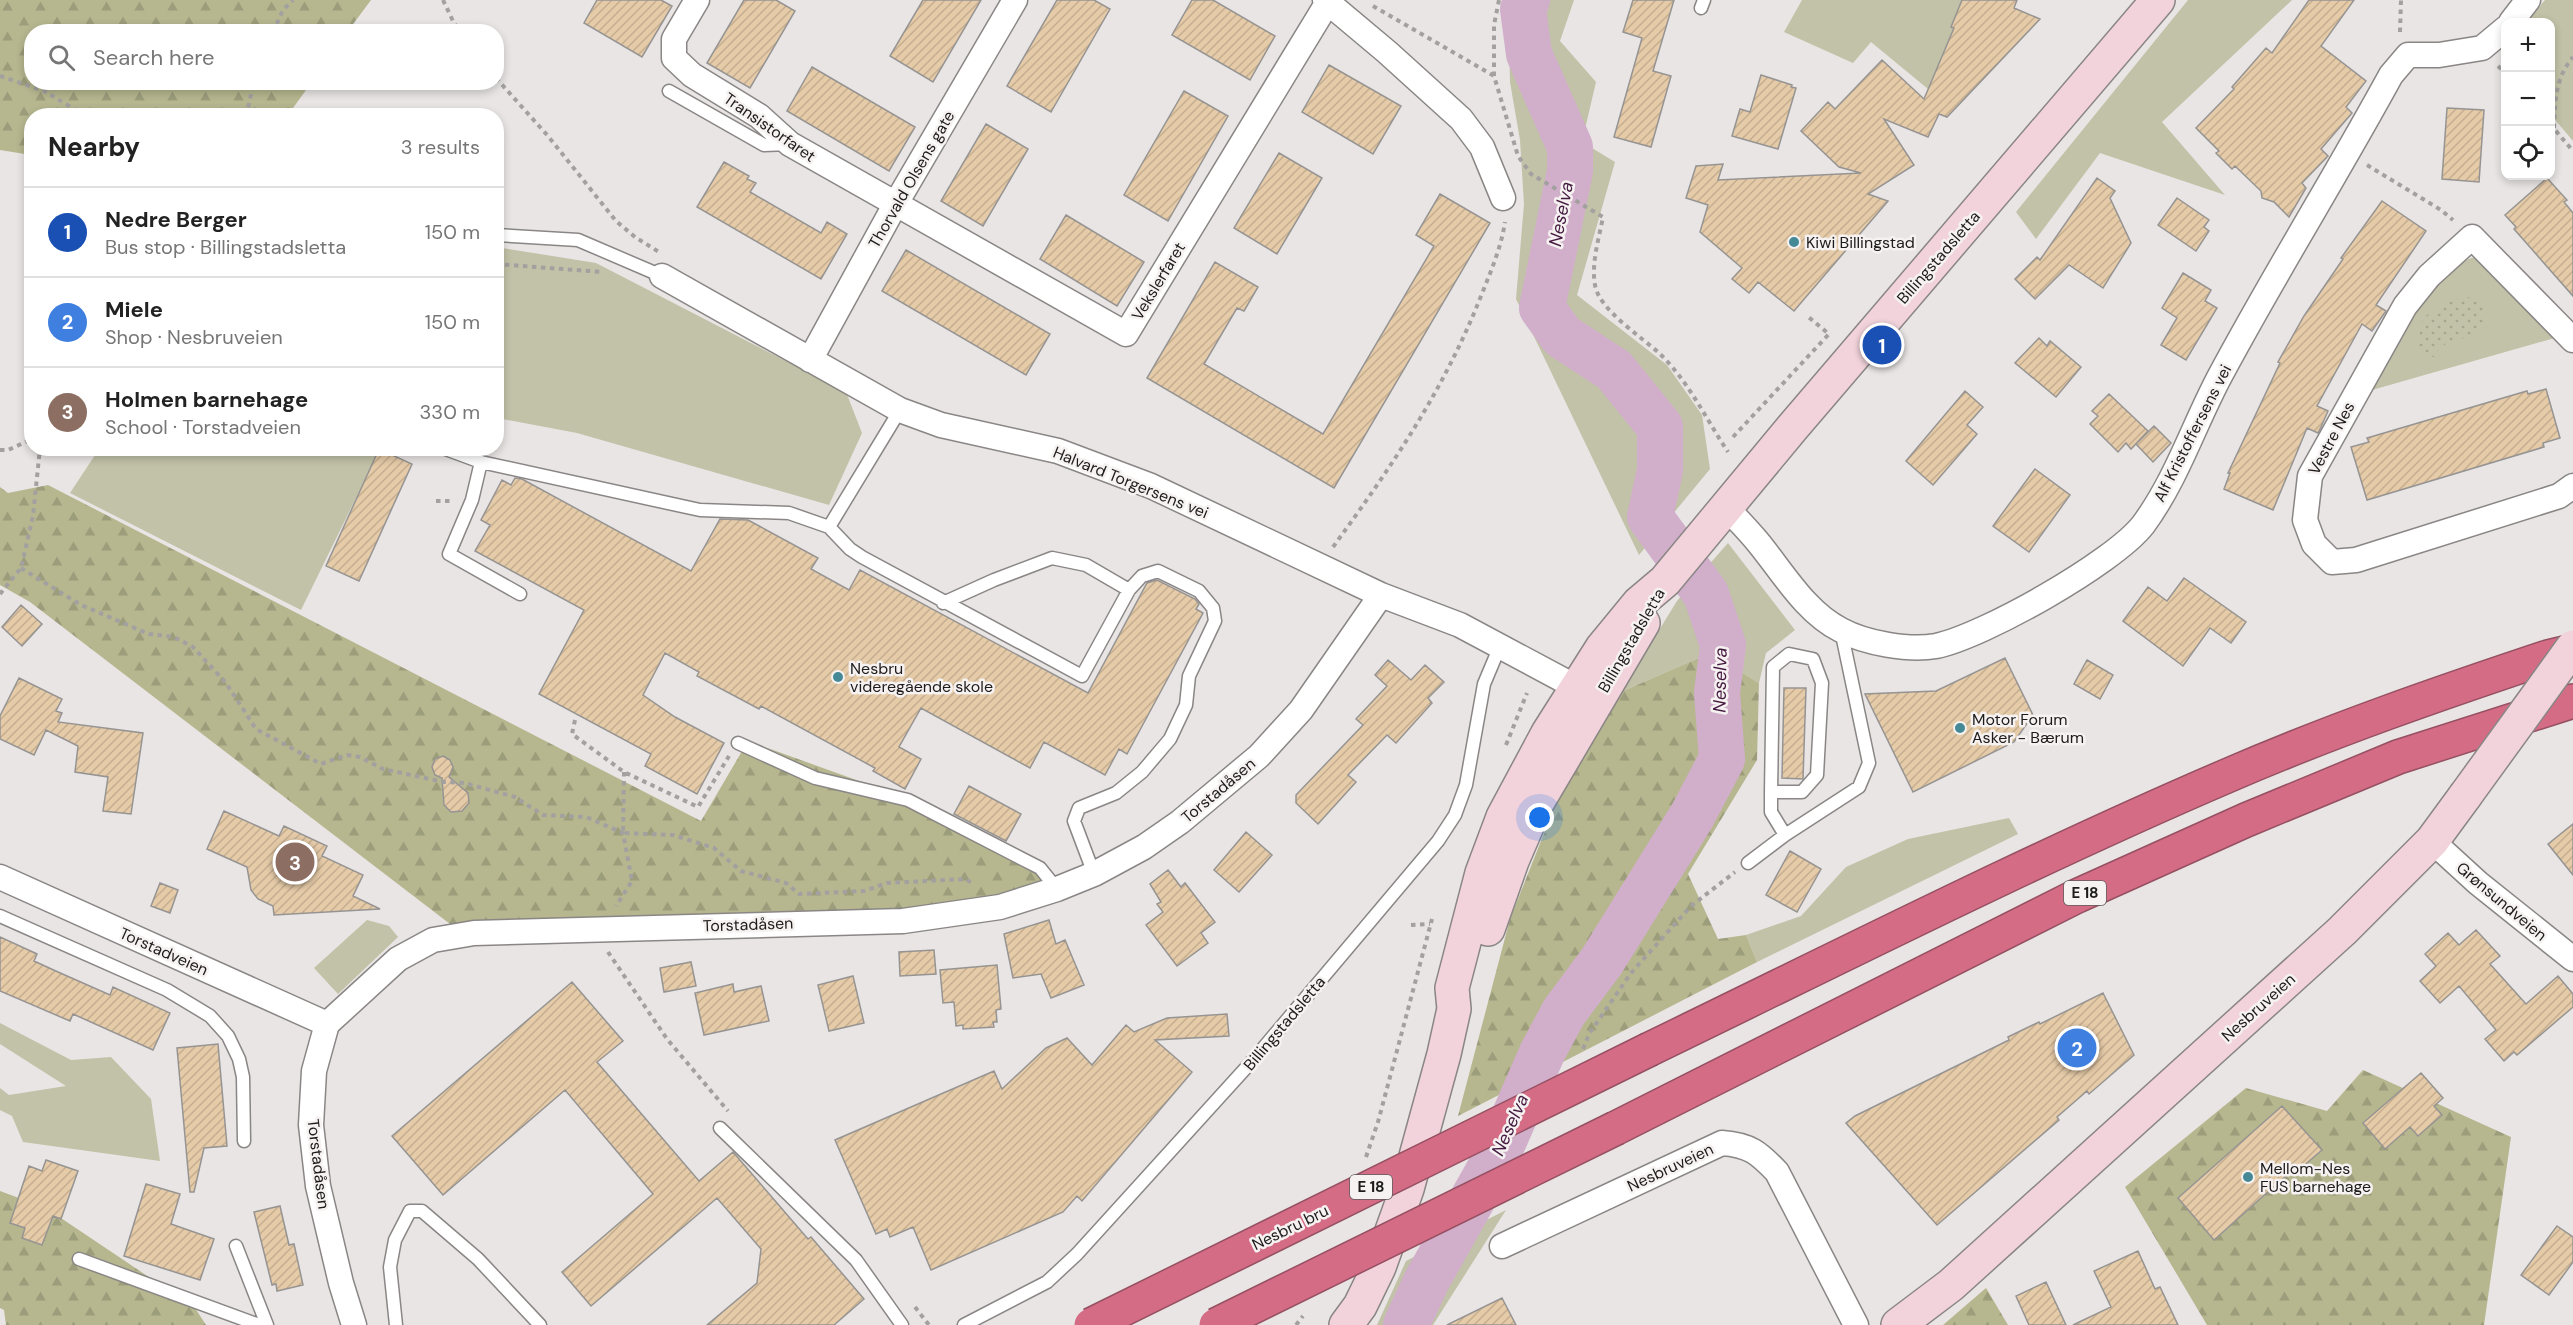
<!DOCTYPE html>
<html lang="en">
<head>
<meta charset="utf-8">
<style>
	body { margin:0; font-family:"DM Sans",sans-serif; background:#f2f2f2; color:#222 }
	.controls { position:absolute; right:18px; top:18px; display:grid; overflow:hidden; border-radius:12px; box-shadow:0 3px 9px #0003 }
	.controls button { width:54px; height:54px; display:grid; place-items:center; padding:0; border:0; border-bottom:2px solid #e0e0e0; background:#fff; color:#222; font:30px sans-serif }
	.you { position:absolute; left:1540px; top:818px; width:21px; height:21px; margin:-15px; border:4px solid #fff; border-radius:50%; background:#1a73e8; box-shadow:0 0 0 9px #1a73e833 }
	.badge { display:grid; place-items:center; width:39px; height:39px; border-radius:50%; background:#458996; color:#fff; font-size:20px; font-weight:700 }
	.pin { position:absolute; translate:-50% -50%; border:3px solid #fff; box-shadow:0 2px 6px #0006 }
	.list { margin:0; padding:0; list-style:none }
	h2 { display:flex; justify-content:space-between; align-items:center; height:78px; margin:0; padding:0 24px; font-size:26px }
	h2 small { font-size:20px; font-weight:400; color:#767676 }
	.list li { display:grid; grid-template-columns:39px 1fr auto; gap:18px; align-items:center; box-sizing:border-box; height:90px; padding:0 24px; border-top:2px solid #e0e0e0 }
	.list b { display:block; font-size:22px; white-space:nowrap }
	.list p { margin:0; font-size:20px; white-space:nowrap; color:#767676 }
	.list em { font-size:20px; font-style:normal; color:#767676 }
	.icon { flex:none; width:33px; height:33px; fill:none; stroke:currentColor; stroke-width:2; stroke-linecap:round; stroke-linejoin:round }
	.map { position:relative; flex:none; width:2573px; height:1325px; overflow:hidden }
	.search { position:absolute; background:#fff; box-shadow:0 3px 9px #0003; left:24px; top:24px; width:480px; height:66px; display:flex; align-items:center; gap:15px; box-sizing:border-box; padding:0 21px; border-radius:24px; color:#767676; font-size:22px }
	.panel { position:absolute; background:#fff; box-shadow:0 3px 9px #0003; left:24px; top:108px; width:480px; height:348px; border-radius:24px }
	.map>svg:first-child { display:block }
</style>
</head>
<body>
<div class="map">
<svg width="2573" height="1325" viewBox="0 0 2573 1325">
	<defs>
		<pattern id="forest-firs" width="22" height="20" patternUnits="userSpaceOnUse" patternTransform="scale(1.5)"><rect width="22" height="20" fill="#b6b78f"/><path d="M5 1l3.5 6h-7zM16 11l3.5 6h-7z" fill="#9c9d7b"/></pattern>
		<pattern id="park-dots" width="8" height="8" patternUnits="userSpaceOnUse" patternTransform="scale(1.5)"><rect width="8" height="8" fill="#c1c2a7"/><path d="M2 2h.1M6 6h.1" fill="none" stroke="#a5a68f" stroke-width="1.8" stroke-linecap="round"/></pattern>
		<pattern id="building-hatch" width="6" height="6" patternUnits="userSpaceOnUse" patternTransform="scale(1.5)"><rect width="6" height="6" fill="#e6cba8"/><path d="M-1 1l2-2M0 6l6-6M5 7l2-2" fill="none" stroke="#c5ae90"/></pattern>
	</defs>
	<rect width="100%" height="100%" fill="#e8e5e4"/>
	<path fill="#c1c2a7" d="M1508,0H1574L1560,41L1596,82L1582,142L1615,162L1577,295L1667,365L1702,415L1710,469L1639,555L1516,299L1524,204L1520,140L1510,82Z
		M1802,0H1967L1928,89L1871,42L1853,63L1784,32Z
		M2188,0H2292L2162,122L2225,195L2100,153L2036,239L2016,212Z
		M2545,0H2573V141L2551,115L2550,22H2527Z
		M496,247L596,263L846,392L862,433L829,505L577,433L497,418Z
		M2476,257L2558,337L2372,390C2393,352 2430,266 2476,257Z
		M99,449H380L301,610L70,493Z
		M1728,543L1795,630L1766,653L1759,683L1710,653L1621,692L1677,601Z
		M2009,818L2018,834L1757,962L1746,935L1801,916L1846,867L1908,839Z
		M367,920L389,926L398,937L338,994L314,968Z
		M0,1023L71,1060L111,1057L151,1099L160,1161L23,1142L12,1116L0,1110V1088L9,1095L66,1086L0,1044Z
		M1506,1210L1433,1325H1377L1406,1261Z"/>
	<path fill="url(#forest-firs)" d="M0,0H371L348,31L32,32V82L311,83L288,115L32,116L31,155L0,150Z
		M48,485L701,821L748,741L909,799L1050,871L1063,885L886,913L467,937L30,602L0,585V487L8,493Z
		M1710,653L1759,683L1757,760L1688,874L1718,939L1746,935L1757,962L1458,1116L1510,919L1564,783L1621,692Z
		M2363,1070L2511,1137L2484,1325H2207L2125,1187L2246,1088L2327,1111Z
		M0,1191L46,1208L195,1308L206,1325H6L4,1310L0,1308Z
		M1986,1288L2008,1325H1943Z"/>
	<path fill="url(#park-dots)" d="M2468,297C2477,301 2485,305 2485,316C2487,340 2456,336 2443,346C2439,348 2437,353 2434,357L2425,356L2418,350C2415,335 2424,331 2422,318L2454,299Z"/>
	<g fill="none" stroke-linecap="round" stroke-linejoin="round">
		<path stroke="#d1afcb" stroke-width="46" d="M1406,1325L1427,1280L1498,1154L1542,1053L1564,1012L1602,961L1692,816L1722,759L1717,693L1723,645L1706,594L1650,517L1660,470V427L1614,370L1562,336L1542,308L1570,171V147L1529,54L1523,9L1527,0"/>
	</g>
	<path fill="url(#building-hatch)" stroke="#969492" stroke-width="1.5" d="M597,0H661L672,6L642,57L584,23Z
		M744,0H776L795,11L750,88L707,63Z
		M923,0H981L933,82L890,56Z
		M1057,0H1094L1110,9L1051,112L1007,86Z
		M1192,0H1213L1275,36L1250,80L1172,35Z
		M1633,0H1674L1653,71L1671,76L1651,147L1614,137L1642,38L1623,32Z
		M1962,0H2017L2014,8L2040,19L1947,117L1939,114L1928,137L1884,119L1914,165L1868,194L1888,201L1794,311L1758,282L1749,293L1732,279L1742,268L1700,232L1708,205L1686,198L1696,166L1723,164L1718,180L1861,173L1839,167L1801,131L1828,102L1835,109L1882,60L1924,99L1954,28L1951,27Z
		M2309,0H2354L2321,46L2366,81L2346,107L2352,113L2321,149L2328,156L2302,183L2306,188L2289,217L2274,202L2262,198L2261,191L2235,166L2232,169L2216,153L2219,151L2196,128L2234,89L2232,87L2266,48L2272,53Z
		M1329,65L1401,106L1373,154L1302,112Z
		M812,67L915,127L889,171L787,111Z
		M1761,75L1792,85L1791,87L1796,88L1778,149L1732,136L1740,109L1750,112Z
		M1184,91L1228,116L1168,221L1124,195Z
		M2447,108L2484,110L2479,182L2442,179Z
		M986,124L1028,149L983,226L941,201Z
		M1279,153L1322,178L1277,254L1234,228Z
		M724,162L749,176L747,179L756,183L750,192L821,233L827,222L847,234L821,279L697,207Z
		M2097,178L2115,191L2110,198L2131,243L2103,288L2069,265L2035,299L2015,279L2037,257L2040,260Z
		M2547,178L2567,200L2564,202L2573,213V296L2514,229L2516,227L2505,215Z
		M1440,194L1490,223L1334,488L1147,378L1215,262L1258,287L1244,311L1237,308L1204,364L1323,434L1434,246L1416,235Z
		M2177,198L2209,220L2204,227L2209,231L2196,251L2158,225Z
		M2382,201L2426,231L2376,305L2386,311L2372,331L2362,324L2317,406L2328,411L2321,427L2318,433L2307,428L2273,510L2224,489L2230,473H2228L2280,363L2278,362L2304,316L2343,259L2341,258Z
		M1066,215L1144,262L1117,306L1040,259Z
		M906,250L1050,334L1026,375L882,291Z
		M2183,273L2211,290L2205,301L2217,308L2186,360L2161,345L2177,318L2162,308Z
		M2039,338L2047,346L2050,341L2081,367L2056,397L2015,363Z
		M2546,389L2560,438L2543,443L2544,447L2367,500L2351,447L2369,442L2367,438L2527,391L2528,394Z
		M1965,391L1983,407L1967,425L1977,434L1933,485L1906,461Z
		M2109,394L2148,431L2131,449L2126,443L2118,452L2090,424L2098,416L2092,411Z
		M2154,426L2171,443L2153,462L2136,444Z
		M379,449L412,464L359,581L326,566Z
		M2035,469L2070,495L2029,552L1993,526Z
		M515,478L522,479L691,571L720,519L748,520L818,558L811,569L849,590L860,570L1088,693L1147,583L1157,580L1195,599L1199,604L1196,609L1203,613L1127,754L1119,749L1105,775L1044,742L1030,768L921,708L899,747L921,759L905,789L873,771L875,768L761,706L759,709L697,676L699,672L665,653L643,695L675,717L724,743L697,794L645,766L651,754L539,694L584,610L475,551L490,525L481,520L502,480L511,485Z
		M2184,578L2246,622L2231,643L2210,628L2183,666L2123,621L2148,587L2167,601Z
		M21,605L42,624L22,646L2,627Z
		M2005,658L2033,715L2014,742L1913,792L1865,694L1936,691Z
		M1388,660L1411,680L1425,665L1444,682L1428,698L1432,703L1396,743L1387,735L1348,775L1356,782L1318,824L1296,803V795L1363,725L1356,719L1387,686L1375,675Z
		M2087,660L2113,675L2100,699L2074,684Z
		M19,678L62,699L56,711L62,713L58,722L143,733L131,814L103,811L108,777L75,772L78,746L46,730L34,755L0,739V716Z
		M1784,688H1806L1803,779L1782,778Z
		M443,756L450,760L453,767L449,777L468,793L469,803L462,811L451,812L444,805L442,778L435,775L432,767L435,759Z
		M969,786L1021,814L1006,841L954,814Z
		M224,811L279,836L284,826L327,846L322,856L363,875L353,896L380,909L274,915L273,906L258,899L251,890L247,867L207,849Z
		M2573,824V875L2548,844Z
		M1246,832L1272,855L1239,892L1214,870Z
		M1790,851L1821,869L1797,912L1766,895Z
		M1168,870L1181,887L1185,883L1215,922L1201,933L1208,943L1177,966L1146,925L1163,912L1157,904L1161,902L1150,884Z
		M160,883L178,890L170,913L151,906Z
		M1049,920L1056,944L1065,940L1084,985L1051,998L1041,974L1013,978L1004,934Z
		M2476,930L2500,956L2490,964L2526,1004L2558,976L2573,994V1007L2517,1055L2514,1052L2504,1061L2485,1039L2496,1030L2459,986L2440,1003L2420,981L2436,966L2425,954L2448,933L2459,945Z
		M0,937L37,954L34,961L58,972L110,995L113,987L170,1013L153,1050L73,1014L70,1021L0,991Z
		M934,950L936,974L900,976L899,952Z
		M691,962L696,986L664,992L660,968Z
		M997,965L1001,1009L996,1010L997,1022H993L994,1027L963,1029V1025L956,1026L954,1002L943,1003L940,970Z
		M853,976L864,1023L829,1031L818,985Z
		M572,982L623,1041L597,1062L699,1181L733,1152L808,1239L811,1237L864,1299L834,1325H707L757,1283L761,1249L717,1198L591,1306L562,1272L653,1194L565,1090L443,1195L392,1136Z
		M733,984L734,992L761,986L769,1021L704,1035L695,993Z
		M2103,993L2134,1055L2089,1094L2087,1091L2057,1117L2059,1120L1937,1225L1846,1123L1855,1116L2009,1040L2008,1037L2039,1022L2040,1024Z
		M1227,1014L1229,1036L1155,1040L1192,1072L1082,1201L1077,1196L1063,1212L931,1270L913,1227L890,1237L887,1229L876,1234L835,1140L994,1071L1002,1089L1046,1048L1067,1038L1092,1065L1126,1025L1134,1032L1167,1018Z
		M218,1044L227,1146L204,1148L194,1192H190L177,1048Z
		M2421,1073L2443,1098L2434,1106L2442,1115L2418,1136L2410,1127L2385,1149L2363,1123Z
		M2282,1106L2322,1150L2300,1169L2297,1166L2214,1240L2178,1198Z
		M46,1160L78,1171L61,1219L53,1216L42,1245L22,1238L25,1228L10,1223L29,1166L42,1171Z
		M146,1184L180,1194L171,1224L214,1239L200,1280L124,1256Z
		M280,1206L289,1245L294,1244L303,1285L277,1291L276,1284L272,1285L254,1212Z
		M2557,1226L2573,1237V1262L2549,1295L2521,1275Z
		M2138,1251L2155,1289L2160,1287L2178,1325H2073L2111,1307L2094,1271Z
		M2046,1282L2066,1325H2029L2016,1296Z
		M1502,1298L1516,1325H1447Z"/>
	<g fill="none" stroke-linecap="round" stroke-linejoin="round">
		<defs>
			<path id="lane" d="M1701,8L1704,0
				M669,91L764,145L789,144
				M496,235L578,240L662,276
				M443,448L481,462L700,510L789,513L829,527L900,410
				M481,462L472,500L449,554L520,594
				M829,527L850,549L862,557L1082,676L1129,590L1142,576L1158,571L1199,591L1213,608L1215,621L1189,676L1186,705L1170,739L1142,772L1116,793L1079,808L1074,821L1094,874
				M943,603L994,580L1052,558L1086,565L1129,590
				M1789,654L1813,659L1822,683L1817,775L1802,792H1771L1773,667Z
				M738,743L815,778L908,800L1040,868L1057,889
				M1771,792V812L1785,835
				M1748,863L1785,835L1859,787L1869,763L1841,630
				M0,916L167,990L210,1016L228,1036L239,1059L243,1077L244,1141
				M720,1128L856,1260L902,1325
				M236,1246L267,1325
				M79,1259L259,1325
				M396,1325L390,1267L395,1240L410,1211H422L478,1259L540,1325
				M964,1325L1047,1282L1077,1254L1254,1059L1438,841L1455,815L1466,785L1484,684L1500,646"/>
			<path id="street" d="M697,0L674,39V58L692,75L759,116L790,144L1126,334L1328,2
				M1325,0L1387,52L1461,119L1482,147L1503,198
				M2511,22L2528,0
				M662,276L900,410L941,425L1058,451L1151,486L1381,595L1460,625L1591,695
				M2573,340L2472,237L2429,276L2405,306L2310,476L2305,520L2314,544L2332,562L2356,560L2559,496L2573,486
				M810,360L895,205L1015,0
				M1726,507C1736,518 1747,529 1757,541C1782,571 1805,612 1841,630C1865,643 1909,651 1936,646C1984,636 2113,563 2143,525C2177,479 2194,424 2221,374C2275,273 2336,176 2391,75L2408,55H2439L2482,48L2506,28
				M2432,841L2478,883L2573,959
				M0,877L327,1024
				M1502,1246L1722,1143C1750,1145 1759,1153 1777,1172L1856,1325
				M354,1325L341,1283L318,1186L311,1125L314,1071L327,1024L398,959L433,940L474,933L903,921L1000,907L1057,889L1094,874L1144,847L1180,822L1259,756L1301,710L1381,595"/>
			<path id="secondary" d="M1488,929L1512,861L1537,803L1643,623
				M1346,1325L1360,1306L1379,1267L1407,1189L1444,1054L1454,1009L1452,988L1482,873L1503,817L1548,733L1602,648L1639,603L1665,581L1792,428L2158,0
				M1898,1325L1951,1285L2342,931L2432,841L2465,796"/>
			<path id="highway" d="M1650,1049C1842,956 2033,859 2229,775C2333,730 2440,693 2548,657L2573,651
				M1616,1128L2077,896L2246,820L2398,757L2573,701"/>
		</defs>
		<use href="#lane" stroke="#8a8685" stroke-width="15"/>
		<use href="#street" stroke="#8a8685" stroke-width="27"/>
		<use href="#secondary" stroke="#8a8685" stroke-width="36"/>
		<use href="#highway" stroke="#955061" stroke-width="36"/>
		<path stroke="#a3a0a0" stroke-width="4" stroke-dasharray="4.5 4.5" stroke-linecap="butt" d="M443,0L453,21L460,32
			M1499,0L1494,25V76L1518,156L1531,174L1603,217C1599,238 1591,264 1595,285C1599,310 1642,337 1660,354C1689,382 1706,419 1728,452
			M1373,6L1494,76
			M273,32L283,10L293,0
			M2400,32L2401,0
			M2498,66L2506,74
			M0,76L44,91L86,116
			M496,78L548,136L616,221L635,237L659,252
			M246,116L254,82
			M2550,124L2573,151
			M2554,128C2555,102 2555,78 2573,57
			M2367,165L2441,210L2453,220
			M496,264L602,272
			M1733,437L1829,334L1806,315
			M0,450H8L32,439
			M436,501H453
			M1333,547C1392,466 1444,390 1481,296C1491,271 1501,248 1505,222
			M21,568L81,605L149,634L174,637L193,647L226,683L256,729L321,764L347,755L360,757L383,769L444,782L464,783L515,797L543,815L586,817L623,833L632,881L616,906
			M0,594L21,568L33,516L40,448
			M575,720L572,734L624,772L698,807L729,756
			M1506,745L1527,693
			M624,772L623,833L673,835L714,848L741,871L786,883L799,894L864,891L887,883L966,879L974,885
			M1411,925L1430,924
			M608,952L667,1039L728,1111
			M1583,1049L1589,1034L1631,973L1691,906L1735,872
			M1366,1157L1378,1122L1432,919
			M915,1307L929,1325
			M1296,1325L1303,1316"/>
		<use href="#lane" stroke="#fff" stroke-width="12"/>
		<use href="#street" stroke="#fff" stroke-width="24"/>
		<use href="#secondary" stroke="#f2d3db" stroke-width="33"/>
		<use href="#highway" stroke="#d56c86" stroke-width="33"/>
		<defs>
			<path id="secondary-bridge" d="M2465,796L2573,647"/>
			<path id="highway-bridge" d="M1091,1325L1650,1049
				M1216,1325L1616,1128"/>
		</defs>
		<use href="#secondary-bridge" stroke="#8a8685" stroke-width="36" stroke-linecap="butt"/>
		<use href="#highway-bridge" stroke="#955061" stroke-width="36" stroke-linecap="butt"/>
		<use href="#secondary-bridge" stroke="#f2d3db" stroke-width="33"/>
		<use href="#highway-bridge" stroke="#d56c86" stroke-width="33"/>
	</g>
	<g fill="#458996" stroke="#f6f2f1" stroke-width="2">
		<circle cx="1794" cy="242" r="6"/>
		<circle cx="838" cy="677" r="6"/>
		<circle cx="1960" cy="728" r="6"/>
		<circle cx="2248" cy="1177" r="6"/>
	</g>
	<g text-anchor="middle" stroke-width="5" stroke-linejoin="round" paint-order="stroke">
		<g fill="#f6f2f1" stroke="#5e5c5b" stroke-width="1.5">
			<rect x="2064" y="881" width="42" height="24" rx="4.5"/>
			<rect x="1350" y="1175" width="42" height="24" rx="4.5"/>
		</g>
		<g font-size="15" font-weight="bold" fill="#1d1b1b">
			<text x="2085" y="898">E 18</text>
			<text x="1371" y="1192">E 18</text>
		</g>
		<g font-size="16" fill="#1d1b1b" stroke="#f6f2f1">
			<text transform="translate(770 127) rotate(35)" y="6">Transistorfaret</text>
			<text transform="translate(911 179) rotate(-60)" y="6">Thorvald Olsens gate</text>
			<text transform="translate(1938 257) rotate(-49)" y="6">Billingstadsletta</text>
			<text transform="translate(1158 281) rotate(-59)" y="6">Vekslerfaret</text>
			<text transform="translate(2192 433) rotate(-63)" y="6">Alf Kristoffersens vei</text>
			<text transform="translate(2331 438) rotate(-62)" y="6">Vestre Nes</text>
			<text transform="translate(1131 482) rotate(22)" y="6">Halvard Torgersens vei</text>
			<text transform="translate(1631 640) rotate(-60)" y="6">Billingstadsletta</text>
			<text transform="translate(1218 790) rotate(-40)" y="6">Torstadåsen</text>
			<text transform="translate(2502 901) rotate(40)" y="6">Grønsundveien</text>
			<text transform="translate(748 924) rotate(-2)" y="6">Torstadåsen</text>
			<text transform="translate(164 951) rotate(24)" y="6">Torstadveien</text>
			<text transform="translate(2258 1007) rotate(-42)" y="6">Nesbruveien</text>
			<text transform="translate(1284 1023) rotate(-50)" y="6">Billingstadsletta</text>
			<text transform="translate(319 1164) rotate(83)" y="6">Torstadåsen</text>
			<text transform="translate(1670 1167) rotate(-25)" y="6">Nesbruveien</text>
			<text transform="translate(1290 1227) rotate(-26)" y="6">Nesbru bru</text>
		</g>
		<g font-size="16" fill="#1d1b1b" stroke="#f6f2f1" text-anchor="start">
			<text x="1806" y="248">Kiwi Billingstad</text>
			<text x="850" y="674">Nesbru<tspan x="850" dy="18">videregående skole</tspan></text>
			<text x="1972" y="725">Motor Forum<tspan x="1972" dy="18">Asker - Bærum</tspan></text>
			<text x="2260" y="1174">Mellom-Nes<tspan x="2260" dy="18">FUS barnehage</tspan></text>
		</g>
		<g font-size="18" font-style="italic" fill="#441a40" stroke="#f6f2f1">
			<text transform="translate(1561 214) rotate(-79)" y="6">Neselva</text>
			<text transform="translate(1720 680) rotate(-89)" y="6">Neselva</text>
			<text transform="translate(1510 1125) rotate(-66)" y="6">Neselva</text>
		</g>
	</g>
</svg>
<div class="controls">
<button>+</button>
<button>−</button>
<button><svg class="icon" aria-label="locate" viewBox="0 0 24 24"><circle cx="12" cy="12" r="6"/><path d="M12 2v4M12 18v4M2 12h4M18 12h4"/></svg></button>
</div>
<div class="you"></div>
<div class="pin badge" style="left:1882px;top:345px;background:#1a4fb4">1</div>
<div class="pin badge" style="left:2077px;top:1048px;background:#3f7fe0">2</div>
<div class="pin badge" style="left:295px;top:862px;background:#8d6e63">3</div>
<div class="search"><svg class="icon" aria-label="search" viewBox="0 0 24 24"><circle cx="10" cy="10" r="6"/><path d="M15 15l6 6"/></svg>Search here</div>
<section class="panel">
<h2>Nearby<small>3 results</small></h2>
<ul class="list">
<li><span class="badge" style="background:#1a4fb4">1</span><div><b>Nedre Berger</b><p>Bus stop · Billingstadsletta</p></div><em>150 m</em></li>
<li><span class="badge" style="background:#3f7fe0">2</span><div><b>Miele</b><p>Shop · Nesbruveien</p></div><em>150 m</em></li>
<li><span class="badge" style="background:#8d6e63">3</span><div><b>Holmen barnehage</b><p>School · Torstadveien</p></div><em>330 m</em></li>
</ul>
</section>
</div>
</body>
</html>
